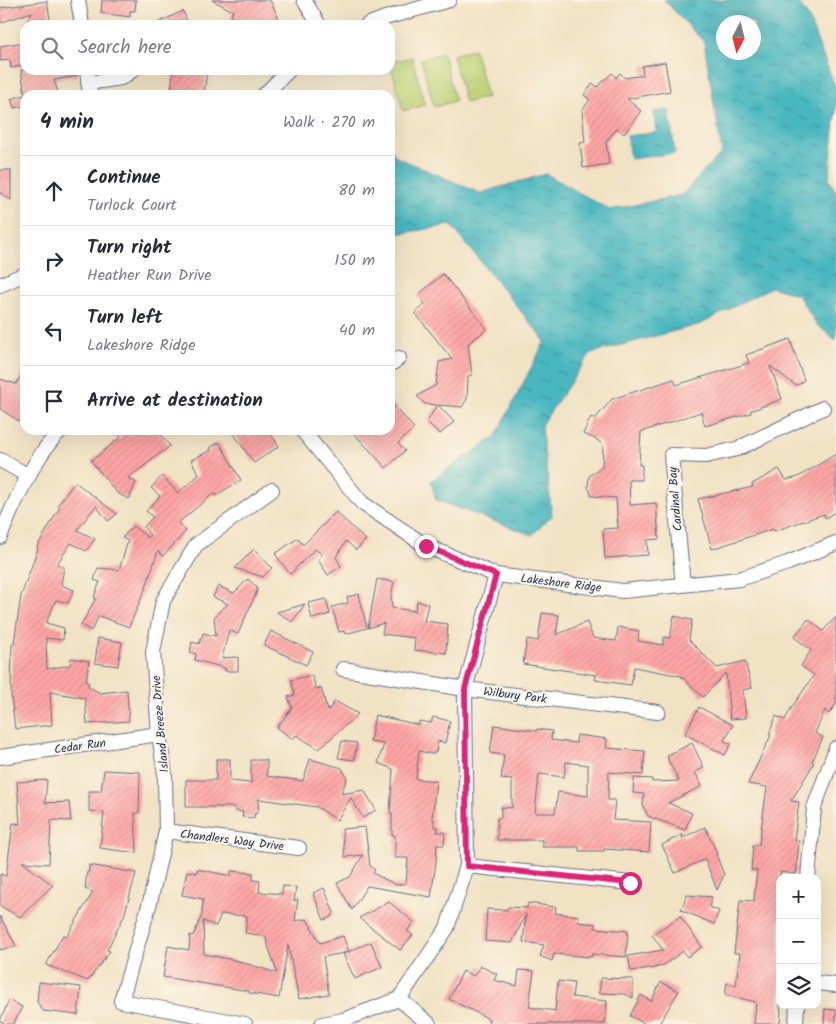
<!DOCTYPE html>
<html lang="en">
<head>
<meta charset="utf-8">
<style>
	body { margin:0; font-family:Kalam,sans-serif; background:#f7f7f7; color:#2b2b33 }
	.controls { position:absolute; right:15px; bottom:15px; display:grid; overflow:hidden; border-radius:10px; box-shadow:0 5px 20px #0002 }
	.controls button { width:45px; height:45px; display:grid; place-items:center; padding:0; border:0; border-bottom:1px solid #e1e1e2; background:#fff; color:#2b2b33; font:25px sans-serif }
	.compass { position:absolute; left:716px; top:15px; width:45px; height:45px; border-radius:50%; background:#fff; box-shadow:0 5px 20px #0002; rotate:187deg }
	.stop { position:absolute; width:15px; height:15px; margin:-11px; border:4px solid #db2777; border-radius:50%; background:#fff }
	.stop.end { background:#db2777; border-color:#fff; box-shadow:0 1px 5px #0008 }
	.list { margin:0; padding:0; list-style:none }
	h2 { display:flex; justify-content:space-between; align-items:center; height:65px; margin:0; padding:0 20px; font-size:21px }
	h2 small { font-size:16px; font-weight:400; color:#7c7c81 }
	.list li { display:grid; grid-template-columns:32px 1fr auto; gap:15px; align-items:center; box-sizing:border-box; height:70px; padding:0 20px; border-top:1px solid #e1e1e2 }
	.list b { display:block; font-size:19px; white-space:nowrap }
	.list p { margin:0; font-size:16px; white-space:nowrap; color:#7c7c81 }
	.list em { font-size:16px; font-style:normal; color:#7c7c81 }
	.icon { flex:none; width:28px; height:28px; fill:none; stroke:currentColor; stroke-width:2; stroke-linecap:round; stroke-linejoin:round }
	.map { position:relative; flex:none; width:836px; height:1024px; overflow:hidden }
	.search { position:absolute; background:#fff; box-shadow:0 5px 20px #0002; left:20px; top:20px; width:375px; height:55px; display:flex; align-items:center; gap:12px; box-sizing:border-box; padding:0 18px; border-radius:15px; color:#7c7c81; font-size:19px }
	.panel { position:absolute; background:#fff; box-shadow:0 5px 20px #0002; left:20px; top:90px; width:375px; height:345px; border-radius:15px }
	.map>svg:first-child { display:block }
</style>
</head>
<body>
<div class="map">
<svg width="836" height="1024" viewBox="0 0 836 1024">
	<defs>
		<pattern id="water-ripples" width="26" height="14" patternUnits="userSpaceOnUse" patternTransform="scale(1.25)"><rect width="26" height="14" fill="#48b7bf"/><path d="M2 4q2-2 4 0t4 0M15 11q2-2 4 0t4 0" fill="none" stroke="#3b959e"/></pattern>
		<pattern id="building-hatch" width="6" height="6" patternUnits="userSpaceOnUse" patternTransform="scale(1.25)"><rect width="6" height="6" fill="#fea5a4"/><path d="M-1 1l2-2M0 6l6-6M5 7l2-2" fill="none" stroke="#d98e90"/></pattern>
	</defs>
	<rect width="100%" height="100%" fill="#fcf5e5"/>
	<filter id="ink" filterUnits="userSpaceOnUse"><feTurbulence type="fractalNoise" baseFrequency=".02" numOctaves="2"/><feDisplacementMap in="SourceGraphic" scale="10" xChannelSelector="R" yChannelSelector="G"/><feConvolveMatrix kernelMatrix="1 2 1 2 8 2 1 2 1" color-interpolation-filters="sRGB"/></filter>
	<filter id="wash" filterUnits="userSpaceOnUse"><feTurbulence type="fractalNoise" baseFrequency=".0096" numOctaves="4" result="noise"/><feDisplacementMap in="SourceGraphic" scale="20" xChannelSelector="R" yChannelSelector="G"/><feGaussianBlur stdDeviation="1.12" result="paint"/><feColorMatrix in="noise" values="0 0 0 0 0 0 0 0 0 0 0 0 0 0 0 0 0 1.4 0 .05"/><feComposite in="paint" operator="in"/></filter>
	<g filter="url(#wash)">
		<rect width="100%" height="100%" fill="#f1e2c4"/>
		<path fill="#bcd175" stroke="#6c806a" d="M474,49L487,97L465,103L453,55Z
			M443,53L455,101L434,107L421,59Z
			M412,57L425,105L403,111L390,62Z"/>
		<path fill="url(#water-ripples)" stroke="#32738e" fill-rule="evenodd" d="M664,0H797L808,17L836,89V108L829,179L836,192V340L817,325L798,295L771,287L701,324L591,353L541,425L552,516L532,535L436,500L431,481L496,436L545,341L451,225L390,235V147L396,157L480,193L546,174L610,210L682,195L722,152L704,42ZM724,22H754V52H724Z
			M669,110L675,153L630,159L627,136L657,132L654,112Z"/>
		<g id="blocks">
			<path fill="url(#building-hatch)" fill-rule="evenodd" d="M102,0H136L135,11H130V17L101,13Z
				M212,0H270L282,25H228L233,11Z
				M47,1L51,25H25L32,12L0,23V8Z
				M183,11L189,25H153Z
				M25,42V65L11,68L10,60L0,61V46Z
				M665,62L670,91L627,99L641,111L624,134L617,128L606,142L609,164L583,168L580,143L585,142L582,110L590,100L584,95L593,83L597,87L612,73L616,78L620,73L625,78L643,75L642,66Z
				M21,70H77V76L54,80L59,95H25Z
				M173,70H207L204,95H171Z
				M25,95V106L14,108L11,99Z
				M0,170H11V200L0,193Z
				M443,274L487,329L468,344L472,375L468,376L467,399L462,407L438,405L454,422L440,434L427,422L437,405L425,404L417,396L436,385L439,362L452,359L415,313L425,304L418,295Z
				M790,339L804,380L800,384L795,385L770,366L782,399L750,411L751,413L705,426L701,412L641,432L639,465H642V480H629L630,505L656,503L659,539L647,540L648,555L605,558L603,529L618,528L616,498L592,496L588,487L589,476L602,466L603,446L598,440L583,434L591,417L595,419L612,399L674,379L676,385L749,363L746,355Z
				M25,368V425L0,409V379L16,384Z
				M390,401L414,428L398,443L405,451L386,468L351,430H390Z
				M115,430H157L170,446L128,478L136,482L129,499L117,493L91,461L121,437Z
				M231,430H268L279,446L254,463Z
				M219,442L241,480L215,496L214,493L178,523L186,531L163,556L158,551L146,587L129,627L99,616L91,631L81,625L96,598L94,597L100,582L94,580L98,568L119,570L128,541L122,538L133,526L148,538L150,535L144,527L153,517L146,511L160,496L151,488L162,476L178,493L199,475L191,460L211,450L210,448Z
				M836,454V511L826,518L824,514L774,531L773,529L712,549L698,499L753,487L752,484L779,469L786,480L798,477Z
				M75,482L117,514L108,521L96,506L77,530L95,539L86,551L71,543L57,564L64,567L61,585L74,590L68,603L56,600L46,623L64,628L63,640L46,638L47,669L70,665L71,658L89,661L86,682L89,683L88,686L100,693L127,690L129,721L87,724L85,698L50,692L52,725L15,729L11,695L12,643H14L21,596L38,548L37,547L60,507L58,505Z
				M336,512L366,540L356,550L346,541L336,557L341,566L328,575L318,560L322,554L315,549L290,574L275,554L298,538L303,545Z
				M254,549L272,568L263,577L235,568Z
				M248,579L257,587V591L238,634L229,630L222,658L238,657V671H225V668L195,660L196,654L190,652L192,642L199,644L203,633L216,636L214,618L216,615L228,604L213,597L218,586L234,593Z
				M377,579L394,582L391,596L392,608L415,611L417,601L428,604L424,621L448,624L446,653L414,650L415,638L382,634L384,623L368,628Z
				M359,594L367,628L345,634L344,631L339,632L332,607L348,603L347,597Z
				M326,599L330,614L312,619L308,603Z
				M305,604L292,622L277,612L288,609Z
				M542,613L559,615L556,635L587,622L593,638L616,641L618,627L639,631L638,641L663,645L664,637L670,638L674,616L692,620L689,640L717,668L745,661L752,688L743,690L746,718L730,719L726,673L703,697L681,676L634,667L631,685L595,680L596,675L523,664L527,639L538,641Z
				M836,617V704L829,714L825,710L815,733L823,737L812,762L814,763L791,801L799,802L794,840L799,841L796,874L780,872V1009L781,1010L780,1024H754L756,1002L725,995L727,983L736,985L740,953H734L740,900L754,901L757,870H751L753,845H759L767,787L748,784L771,735L769,734L776,716L785,720L790,710L814,675L801,666L811,650L794,637L808,619L823,631Z
				M271,631L313,652L306,665L264,645Z
				M98,638L122,642L118,666L95,663Z
				M312,675L316,689L321,688L328,711L335,701L358,714L319,749L296,735L293,740L277,727L292,708L288,697L295,695L291,680Z
				M699,707L733,725L724,741L731,744L725,755L685,734Z
				M375,715L419,725V721L431,723L433,717L450,721L445,743L438,741L436,752L432,754L419,751L416,779L436,781L432,819H434V827H438L437,832H445L444,845H437L436,862L431,897L367,886L352,910L337,883L350,877L363,855L345,857L342,829L365,827L370,866L375,870L373,873L396,885L406,883L407,872L408,858H395V835H392V813H390L393,769L378,763L384,744L370,742Z
				M494,725L537,731V729L552,731L551,740L576,743L577,735L607,739L606,748L645,751L643,775L609,772L608,800H615L613,820L651,822L649,852L604,849V851H579V847H542V840H497V818H501V807L512,808V780L501,779L504,755L490,753ZM566,762L588,765V796L558,792L555,813H535L539,774L564,777Z
				M342,741L357,743L354,760L338,758Z
				M692,743L704,768L695,772L702,786L668,803L692,813L685,830L648,816L643,806L644,794L633,793L634,778L652,779V782L679,781L668,760V755Z
				M216,759H230V781L251,783V760H267V776L303,781L310,759L342,768L347,778L341,794L364,790L376,810L363,818L351,798L337,820L317,807L259,799L258,813H255L254,818L242,817L243,812L235,811V807H186V780H216Z
				M104,770L140,772L139,813H135L137,853L100,848L104,812L89,811V791H101Z
				M47,780L45,803L69,802L71,821L51,820L49,864L22,862L53,885L20,917L0,906V874L6,876L13,823L20,824L17,782Z
				M705,827L717,853L716,854L724,875L717,890L705,859L675,873L662,845L683,834L682,838Z
				M89,865L136,873L124,916L107,950L110,951L88,981L46,965L63,935L67,936L93,892L85,889L87,872H89Z
				M197,869L231,876V871L253,873V880L260,881L259,892L282,894L283,886L296,887L294,901L298,899L295,921L307,919L320,943L343,936L349,952L323,957L329,994L299,999L288,945L279,998L249,993V991L163,977L168,946L189,950L190,935L193,936L202,915L203,899L182,895L187,871L197,873ZM221,914L247,916L245,933L265,936L277,973L238,961L204,954L203,921L216,926Z
				M324,888L334,913L331,917L324,920L313,893Z
				M687,895L712,897L709,907L719,911L714,924L681,910Z
				M389,902L414,922L407,931L413,935L400,950L359,918Z
				M528,903L556,907L555,913L579,916L578,922L596,924L595,928L628,931L626,957L592,954V957L554,954L552,961L540,956L544,945L523,942L526,914L512,943L485,941L487,909L507,910L508,907L527,908Z
				M0,916L16,946L0,950Z
				M680,916L702,947L687,957L683,951L664,965L651,969L650,968L631,971L628,956L663,950L652,935Z
				M371,942L382,967L355,979L343,954Z
				M480,966L497,974L494,980L517,986L519,970L534,971L529,1007L555,1011L558,981L574,983L572,997L607,1001L605,1024H488L489,1019L449,999L463,971L474,976Z
				M601,978L633,979V998L625,994L599,993Z
				M39,982L81,987L78,1015L43,1011L37,1002Z
				M661,982L679,991L659,1024H645L630,1016L641,995L651,1001Z
				M9,1000L22,1007L13,1024H6L0,1021Z
				M825,1009L836,1010V1024H824Z"/>
		</g>
	</g>
	<g filter="url(#ink)">
		<use href="#blocks" fill-opacity="0" stroke="#666e82" stroke-width="1"/>
		<g fill="none" stroke-linecap="round" stroke-linejoin="round">
			<defs>
				<path id="street" d="M78,0L82,25
					M304,0L319,25
					M367,25L385,18L449,0
					M87,70L90,95
					M88,83L121,78L133,70
					M264,95L289,70
					M0,285L25,274
					M390,365L399,358
					M302,430L362,503L426,546L496,575L623,591L739,579L788,563L836,543
					M0,460L29,476
					M0,537C14,503 35,455 61,430
					M683,585L671,455L706,456L737,449L823,408
					M343,669L465,689L658,712
					M0,757L159,734
					M166,831L299,848
					M467,866L630,883
					M808,878L814,808L836,748
					M817,983L836,985
					M399,999L429,1024
					M245,1024L121,1001L150,902L166,831L165,775L159,734L153,652L163,601L196,545L272,490
					M322,1024L343,1020L399,999L447,928L467,866L465,689L496,575
					M796,1024L797,1005"/>
			</defs>
			<use href="#street" stroke="#666e82" stroke-width="16"/>
			<use href="#street" stroke="#fff" stroke-width="14"/>
		</g>
	</g>
	<g fill="none" stroke-linecap="round" stroke-linejoin="round" filter="url(#ink)">
		<path stroke="#db2777" stroke-width="6" d="M426,546L496,575L465,689L467,866L630,883"/>
	</g>
	<g text-anchor="middle" stroke-width="4" stroke-linejoin="round" paint-order="stroke">
		<g font-size="12" fill="#1b2f5e" stroke="#fcf5e5">
			<text transform="translate(675 499) rotate(-95)" y="4">Cardinal Bay</text>
			<text transform="translate(561 583) rotate(7)" y="4">Lakeshore Ridge</text>
			<text transform="translate(515 695) rotate(7)" y="4">Wilbury Park</text>
			<text transform="translate(160 724) rotate(-95)" y="4">Island Breeze Drive</text>
			<text transform="translate(80 746) rotate(-8)" y="4">Cedar Run</text>
			<text transform="translate(232 840) rotate(7)" y="4">Chandlers Way Drive</text>
		</g>
	</g>
</svg>
<div class="controls">
<button>+</button>
<button>−</button>
<button><svg class="icon" aria-label="layers" viewBox="0 0 24 24"><path d="M12 4l9 5-9 5-9-5zM3 14l9 5 9-5"/></svg></button>
</div>
<svg class="compass" viewBox="-18 -18 36 36"><path d="M0-13l5 13h-10z" fill="#e53935"/><path d="M0 13l5-13h-10z" fill="#7c7c81"/></svg>
<div class="stop" style="left:630px;top:883px"></div>
<div class="stop end" style="left:426px;top:546px"></div>
<div class="search"><svg class="icon" aria-label="search" viewBox="0 0 24 24"><circle cx="10" cy="10" r="6"/><path d="M15 15l6 6"/></svg>Search here</div>
<section class="panel">
<h2>4 min<small>Walk · 270 m</small></h2>
<ul class="list">
<li><svg class="icon" aria-label="ahead" viewBox="0 0 24 24"><path d="M12 20V5M6 11l6-6 6 6"/></svg><div><b>Continue</b><p>Turlock Court</p></div><em>80 m</em></li>
<li><svg class="icon" aria-label="right" viewBox="0 0 24 24"><path d="M7 20v-9h11M14 6l5 5-5 5"/></svg><div><b>Turn right</b><p>Heather Run Drive</p></div><em>150 m</em></li>
<li><svg class="icon" aria-label="left" viewBox="0 0 24 24"><path d="M17 20v-9H6M10 6l-5 5 5 5"/></svg><div><b>Turn left</b><p>Lakeshore Ridge</p></div><em>40 m</em></li>
<li><svg class="icon" aria-label="arrive" viewBox="0 0 24 24"><path d="M6 21V4h12l-3 4 3 4H6"/></svg><div><b>Arrive at destination</b></div></li>
</ul>
</section>
</div>
</body>
</html>
